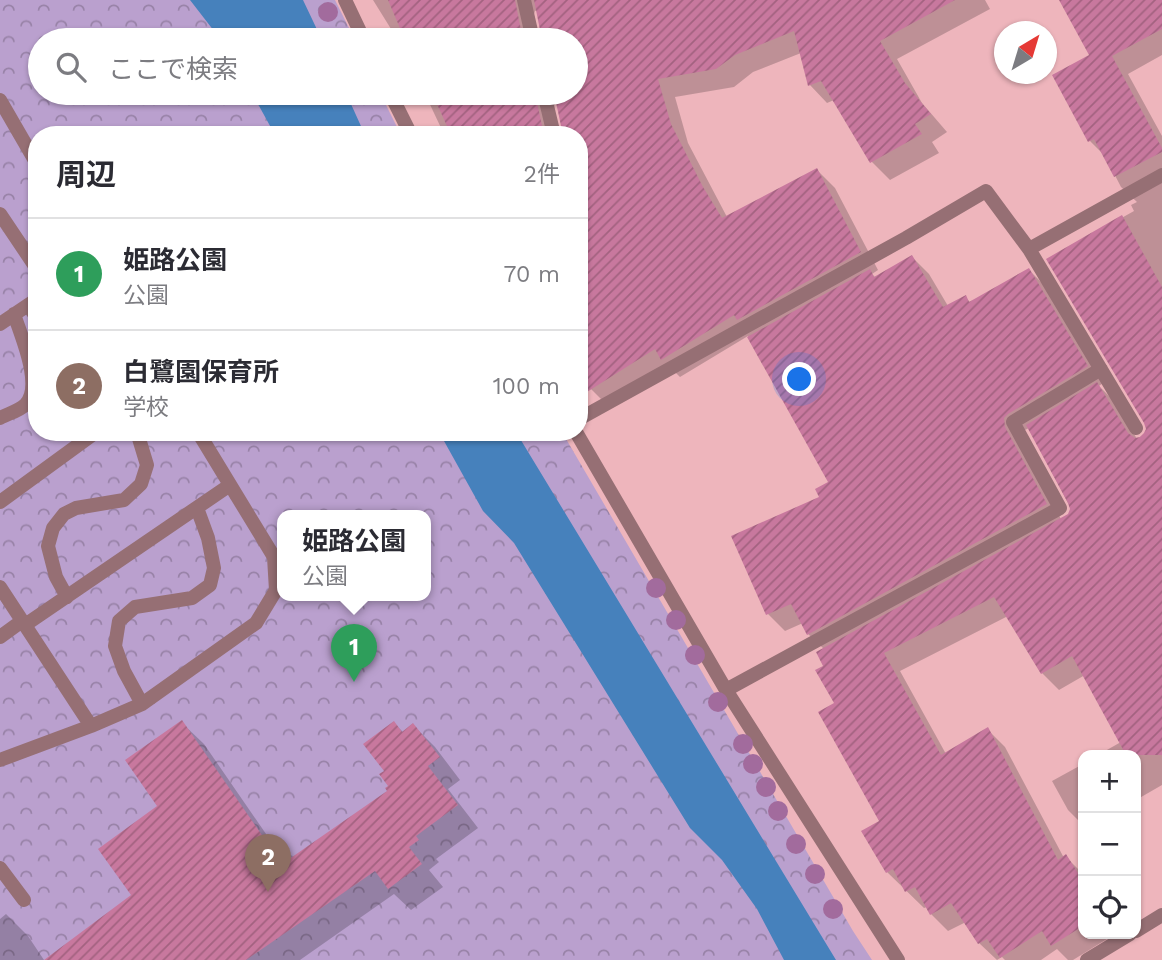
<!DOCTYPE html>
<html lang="ja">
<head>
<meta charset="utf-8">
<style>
	body { margin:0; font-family:"Work Sans","Noto Sans JP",sans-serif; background:#f7f7f7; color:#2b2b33 }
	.controls { position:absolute; right:21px; bottom:21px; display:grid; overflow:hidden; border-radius:14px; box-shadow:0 2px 5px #0004 }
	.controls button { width:63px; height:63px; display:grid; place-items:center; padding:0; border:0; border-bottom:2px solid #e1e1e2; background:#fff; color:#2b2b33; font:35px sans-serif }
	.compass { position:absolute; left:994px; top:21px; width:63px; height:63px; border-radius:50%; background:#fff; box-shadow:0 2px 5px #0004; rotate:38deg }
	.you { position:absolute; left:800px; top:380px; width:24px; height:24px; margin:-18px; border:5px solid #fff; border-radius:50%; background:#1a73e8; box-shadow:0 0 0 10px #1a73e833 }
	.badge { display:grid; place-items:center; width:46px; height:46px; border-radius:50%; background:#1f6b67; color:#fff; font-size:23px; font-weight:700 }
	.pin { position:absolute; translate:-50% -58px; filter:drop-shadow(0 2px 4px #0008) }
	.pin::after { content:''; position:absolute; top:37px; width:24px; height:21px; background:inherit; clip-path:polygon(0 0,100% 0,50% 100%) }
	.popup { position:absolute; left:277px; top:510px; width:154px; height:91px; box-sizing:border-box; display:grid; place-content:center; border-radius:14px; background:#fff; filter:drop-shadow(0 2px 5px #0005); font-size:23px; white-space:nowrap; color:#7c7c81 }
	.popup b { font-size:26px; color:#2b2b33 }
	.popup::after { content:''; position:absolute; left:50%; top:100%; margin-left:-14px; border:14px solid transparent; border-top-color:#fff }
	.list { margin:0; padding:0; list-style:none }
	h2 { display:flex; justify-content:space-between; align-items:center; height:91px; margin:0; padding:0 28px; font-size:30px }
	h2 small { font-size:23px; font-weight:400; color:#7c7c81 }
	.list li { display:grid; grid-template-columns:46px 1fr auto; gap:21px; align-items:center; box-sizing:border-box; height:112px; padding:0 28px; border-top:2px solid #e1e1e2 }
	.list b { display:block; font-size:26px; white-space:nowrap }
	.list p { margin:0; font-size:23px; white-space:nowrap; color:#7c7c81 }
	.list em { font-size:23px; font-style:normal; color:#7c7c81 }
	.icon { flex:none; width:38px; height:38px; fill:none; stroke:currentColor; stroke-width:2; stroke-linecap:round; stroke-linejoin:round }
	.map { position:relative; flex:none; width:1162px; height:960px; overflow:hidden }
	.search { position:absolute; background:#fff; box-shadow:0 2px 5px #0004; left:28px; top:28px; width:560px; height:77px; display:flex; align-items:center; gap:18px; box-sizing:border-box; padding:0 24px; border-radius:38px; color:#7c7c81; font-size:26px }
	.panel { position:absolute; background:#fff; box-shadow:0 2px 5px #0004; left:28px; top:126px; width:560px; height:315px; border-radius:28px }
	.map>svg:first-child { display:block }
</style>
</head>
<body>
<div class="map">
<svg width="1162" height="960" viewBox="0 0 1162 960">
	<defs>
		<pattern id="forest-crowns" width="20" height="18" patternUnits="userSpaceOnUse" patternTransform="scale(1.75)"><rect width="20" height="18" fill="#baa0ce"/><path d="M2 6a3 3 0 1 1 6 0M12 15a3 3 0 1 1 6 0" fill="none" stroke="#9882a7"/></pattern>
		<pattern id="building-hatch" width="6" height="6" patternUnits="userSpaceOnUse" patternTransform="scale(1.75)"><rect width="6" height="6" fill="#c8789e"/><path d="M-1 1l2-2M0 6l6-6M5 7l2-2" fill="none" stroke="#a36280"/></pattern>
	</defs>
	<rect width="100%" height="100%" fill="#eeb5bc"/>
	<path fill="url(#forest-crowns)" fill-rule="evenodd" d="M0,0H335L355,40H40V93H380L401,135H37V432H562L853,931L872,960H0ZM282,516H426V596H282Z"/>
	<path fill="#4681bc" d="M190,0H303L322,40H221Z
		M252,93H346L365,135H275Z
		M439,432H516L836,960H784L757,909L722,860L690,828L514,543L483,511Z"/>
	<path fill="#0003" fill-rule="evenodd" d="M373,0H985L990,9L897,59L922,103L947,132L932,142L939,153L890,180L872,162L834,100L827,103L810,85L801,53L753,72L734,87L675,97L688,143L727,217L817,170L835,188L878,270L872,274L876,278L912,257L929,274L948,306L965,297L971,303L1029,270L1046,287L1103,383L1099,386L1115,402L1137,439L1146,433V423L1048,259L1134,211L1131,205L1137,202L1121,187L1105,156L1090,141L1092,56L1061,0H1162V55L1128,74L1162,136V785L1136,800V755H1098L1121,742L1085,675L1059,690L1042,673L1008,616L900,671L946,754L988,730L1005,747L1064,858L1066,857L1083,874V934H1115L1073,960H1068L1057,949L1041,960H1005L1002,957L997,960L979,943L966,922L948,931L931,914L927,907L924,908L887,872L882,821L836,704L825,667L824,649L808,634L803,623L785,631L768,614L830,483L748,336L680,377L671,368L609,407L591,389L579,135L558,101L552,108L557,135H446L442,130L425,94L418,97L414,93H576V40H544L538,10L535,11L532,21L536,40H389L396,37ZM1029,428L1071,509L1069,515L1061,519L1021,445L1025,430Z
		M182,723L204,744L286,863L390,791L386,771L394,723L403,732L413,725L435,747L460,780L448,789L478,828L436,859L439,862L429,870L443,887L411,910L394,894L300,960H46L133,895L159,807Z
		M1083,764V825L1068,810L1052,781Z
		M6,914L28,936L44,960H0V919Z"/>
	<path fill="url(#building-hatch)" d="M388,0H515L523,40H405Z
		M534,0H955L880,41L905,83L931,114L915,124L922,134L870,163L821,81L808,86L794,31L735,55L716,69L658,79L671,124L703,187L722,218L817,168L861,252L737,320L734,315L661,360L655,349L579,397V135H563L554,93H576V40H542Z
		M1059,0H1162V29L1112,56L1162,148V152L1114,177L1094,139L1088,142L1052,75L1089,55Z
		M432,93H535L544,135H451Z
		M1122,215L1162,287V755H1126L1072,656L1041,674L994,597L884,653L941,755L988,727L1058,860L1066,854L1083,881V926L1051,946L1042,931L1000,958L987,939L978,944L951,903L930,915L915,887L905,892L893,869L886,873L861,831L879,821L818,712L834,703L815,670L823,666L816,652L1068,514L1070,509L1068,503L1026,425L1097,382L1128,433L1135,438L1140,437L1144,433L1146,429L1144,423L1046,259Z
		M912,255L943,307L966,295L969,302L1029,268L1088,366L1008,414L1004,418L1005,427L1047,504L807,635L791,604L766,615L731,536L819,497L815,489L828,482L747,337L870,269L874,277Z
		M182,720L282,864L387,791L385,788L388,786L379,774L384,771L363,744L394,721L402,732L413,723L440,757L428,766L458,805L416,836L419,840L409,847L422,864L388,889L375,871L246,960H44L131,895L98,849L157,806L125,760Z"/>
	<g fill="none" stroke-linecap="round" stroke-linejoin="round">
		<path stroke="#966f74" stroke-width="14" d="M0,100L37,164
			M0,214L37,269
			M28,305L37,318
			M0,324L37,299
			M0,418C7,414 19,411 25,405C44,387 21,336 14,314
			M0,502L96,432
			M0,587L91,726
			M67,597L56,577L48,546L53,528L64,514L76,508L124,500L141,484L147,465L137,432
			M25,625L230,485
			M0,637L22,621
			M142,704L124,671L115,646L119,621L135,607L192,598L210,585L214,568L208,538L197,508
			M0,760L91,726L142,704L256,623L276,590L274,557L198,432
			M0,868L24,900"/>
		<path stroke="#966f74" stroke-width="14" d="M345,0L364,40
			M524,0L533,40
			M390,93L411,135
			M544,93L554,135
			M1029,249L1136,428
			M579,419L906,238L986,191L1029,249L1162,175
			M576,432L726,690L898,960
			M726,690L1060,508L1013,422L1101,369
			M1136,931L1162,915
			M1087,960L1130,934"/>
	</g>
	<g fill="#a26b9d">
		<circle cx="328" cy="12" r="10"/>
		<circle cx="656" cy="588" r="10"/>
		<circle cx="676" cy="620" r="10"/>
		<circle cx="695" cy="655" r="10"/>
		<circle cx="718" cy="702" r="10"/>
		<circle cx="743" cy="744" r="10"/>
		<circle cx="753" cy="764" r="10"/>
		<circle cx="766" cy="787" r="10"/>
		<circle cx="778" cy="811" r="10"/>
		<circle cx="796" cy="844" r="10"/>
		<circle cx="815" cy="874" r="10"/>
		<circle cx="833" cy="909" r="10"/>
	</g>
</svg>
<div class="controls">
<button>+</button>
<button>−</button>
<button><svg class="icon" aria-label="locate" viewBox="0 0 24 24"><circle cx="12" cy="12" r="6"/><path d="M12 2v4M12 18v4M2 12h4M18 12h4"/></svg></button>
</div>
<svg class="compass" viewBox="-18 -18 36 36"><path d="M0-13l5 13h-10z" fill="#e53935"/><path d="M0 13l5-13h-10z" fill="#7c7c81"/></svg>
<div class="you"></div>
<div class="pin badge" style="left:354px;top:682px;background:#2e9e5b">1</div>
<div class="popup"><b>姫路公園</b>公園</div>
<div class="pin badge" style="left:268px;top:892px;background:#8d6e63">2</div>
<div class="search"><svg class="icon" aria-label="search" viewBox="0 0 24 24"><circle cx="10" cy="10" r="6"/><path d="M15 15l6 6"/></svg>ここで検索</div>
<section class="panel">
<h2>周辺<small>2件</small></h2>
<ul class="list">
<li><span class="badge" style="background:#2e9e5b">1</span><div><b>姫路公園</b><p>公園</p></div><em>70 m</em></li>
<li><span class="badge" style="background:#8d6e63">2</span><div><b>白鷺園保育所</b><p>学校</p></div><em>100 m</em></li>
</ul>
</section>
</div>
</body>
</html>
